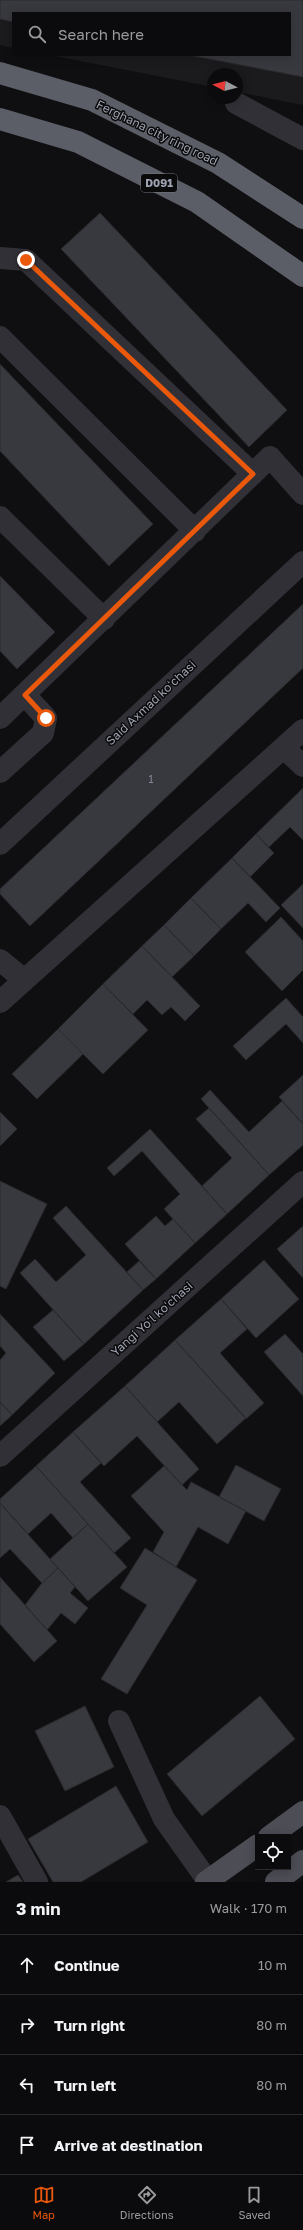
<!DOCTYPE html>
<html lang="en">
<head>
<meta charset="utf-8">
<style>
	body { margin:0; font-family:"Golos Text",sans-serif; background:#19191b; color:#f1f3f6 }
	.controls { position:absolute; right:12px; bottom:12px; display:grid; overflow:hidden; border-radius:0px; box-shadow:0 2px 10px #0003 }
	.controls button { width:36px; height:36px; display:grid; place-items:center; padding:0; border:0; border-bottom:1px solid #2b2b2e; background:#0b0b0d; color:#f1f3f6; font:20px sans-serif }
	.compass { position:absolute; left:207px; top:68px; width:36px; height:36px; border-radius:50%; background:#0b0b0d; box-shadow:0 2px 10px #0003; rotate:277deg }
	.stop { position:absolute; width:12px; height:12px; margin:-9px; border:3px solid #ea580c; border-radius:50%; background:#fff }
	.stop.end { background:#ea580c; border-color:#fff; box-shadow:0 1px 4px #0008 }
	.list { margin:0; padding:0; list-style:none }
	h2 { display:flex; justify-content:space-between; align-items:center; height:52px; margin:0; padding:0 16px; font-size:17px }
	h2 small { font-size:13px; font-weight:400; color:#9a9b9d }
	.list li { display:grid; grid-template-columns:26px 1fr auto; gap:12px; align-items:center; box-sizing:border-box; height:60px; padding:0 16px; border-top:1px solid #2b2b2e }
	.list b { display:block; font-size:15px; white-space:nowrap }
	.list em { font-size:13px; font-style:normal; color:#9a9b9d }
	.icon { flex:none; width:22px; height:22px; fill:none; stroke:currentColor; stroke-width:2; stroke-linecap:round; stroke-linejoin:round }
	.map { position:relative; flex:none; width:303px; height:1882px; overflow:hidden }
	.search { position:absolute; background:#0b0b0d; box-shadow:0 2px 10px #0003; left:12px; right:12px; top:12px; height:44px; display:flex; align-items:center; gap:10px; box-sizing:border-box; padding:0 14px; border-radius:0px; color:#9a9b9d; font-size:15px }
	.sheet { height:292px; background:#0b0b0d }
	nav { display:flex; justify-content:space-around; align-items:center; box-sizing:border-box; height:56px; border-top:1px solid #2b2b2e; background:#0b0b0d; font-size:11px; color:#9a9b9d }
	nav a { display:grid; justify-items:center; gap:2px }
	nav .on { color:#ea580c }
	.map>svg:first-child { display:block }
</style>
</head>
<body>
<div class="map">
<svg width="303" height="1882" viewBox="0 0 303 1882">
	<rect width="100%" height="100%" fill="#0f0f11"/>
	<path fill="#1b1b1e" d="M0,0H303V105L237,92V74H213V87L50,55H290V13H13V48L0,45Z"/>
	<path fill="#38393e" stroke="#29292d" d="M0,0H303V77L188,55H290V13H13V22L0,19Z
		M100,213L287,410L249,447L61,249Z
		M0,364L153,524L109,566L0,451Z
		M0,576L55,632L17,669L0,651Z
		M303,604V668L30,926L0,894V889Z
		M303,788V840L290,827L269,847L256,834Z
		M256,834L274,853L250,877L232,858Z
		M232,858L280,908L266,922L248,903L221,929L191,898Z
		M303,884V928L281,905Z
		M191,898L221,929L194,956L164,925Z
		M281,917L303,941V970L282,991L245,952Z
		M164,925L194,956L172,977L142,946Z
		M142,946L200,1006L185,1021L171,1007L162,1015L147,1000L133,1014L103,984Z
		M103,984L148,1030L103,1074L58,1029Z
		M286,998L303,1017V1043L286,1024L246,1060L233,1046Z
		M58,1029L83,1054L37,1099L12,1074Z
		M303,1075V1124L279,1097Z
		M210,1090L249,1132L282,1101L303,1124V1145L269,1175L201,1099Z
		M209,1108L269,1175L227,1214L202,1186L232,1158L196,1119Z
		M0,1112L17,1129L0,1146Z
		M150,1129L227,1214L195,1243L164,1209L180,1194L142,1151L114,1176L107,1168Z
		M0,1181L47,1204L6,1289L0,1286Z
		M66,1206L143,1290L84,1344L20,1273L35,1259L56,1282L86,1255L53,1218Z
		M156,1216L165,1226L173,1219L195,1243L156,1279L125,1244Z
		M303,1226V1278L277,1249Z
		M264,1260L299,1299L256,1338L221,1299Z
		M139,1261L156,1279L143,1290L127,1272Z
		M221,1299L247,1329L220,1353L264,1403L246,1419L175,1340Z
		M53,1310L84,1344L64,1361L33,1327Z
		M0,1314L55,1373L12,1415L0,1402V1360L6,1353L0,1346Z
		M285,1334L303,1354V1396L264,1352Z
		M175,1340L246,1418L217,1444L179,1402L157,1422L125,1386Z
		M125,1386L199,1469L182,1485L137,1436L104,1466L73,1432Z
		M0,1402L12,1415L0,1426Z
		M73,1432L101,1463L80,1482L131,1538L114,1553L36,1466Z
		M236,1465L281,1489L264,1521L219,1497Z
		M36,1466L88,1524L73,1538L51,1513L28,1534L0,1503V1499Z
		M164,1466L187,1490L191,1482L246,1511L228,1544L198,1527L176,1567L153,1552L164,1532L131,1496Z
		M0,1503L58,1568L42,1583L10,1549L0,1558Z
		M88,1524L127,1567L88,1601L50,1559Z
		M145,1548L197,1580L127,1694L101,1679L147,1605L120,1588Z
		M58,1568L75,1587L70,1593L88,1608L75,1624L61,1613L47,1630L25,1605L42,1583Z
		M0,1577L57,1641L34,1662L0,1624Z
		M260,1696L295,1739L202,1816L167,1774Z
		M85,1706L114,1767L65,1791L35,1731Z
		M116,1786L148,1842L81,1882H53L28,1839Z
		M18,1875L23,1882H6Z"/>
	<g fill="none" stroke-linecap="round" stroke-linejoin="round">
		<path stroke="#303036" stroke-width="22" d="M236,103L303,139
			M0,258L26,260L253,474
			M0,337L195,531
			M0,517L104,619
			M0,718L270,457L303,494
			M284,748L303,766
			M0,772L43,733L46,718L25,695
			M0,844L303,562
			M0,960L23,979
			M0,1002L303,730
			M0,1456L303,1182
			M119,1721L164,1819L208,1881
			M0,1816L37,1882"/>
		<path stroke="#4c4d55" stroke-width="22" d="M269,1837L303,1812
			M206,1882L258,1845
			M276,1882L303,1861"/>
		<path stroke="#5c5e67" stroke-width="22" d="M0,73L92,100L218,163L303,218
			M0,119L78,142L197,202L303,276"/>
	</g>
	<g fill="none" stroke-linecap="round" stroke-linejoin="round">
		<path stroke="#ea580c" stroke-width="5" d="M26,260L253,474L25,695L46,718"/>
	</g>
	<g text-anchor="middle" stroke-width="3" stroke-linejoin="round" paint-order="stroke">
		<g font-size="10" fill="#858895">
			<text x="151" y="783">1</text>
		</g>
		<rect fill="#0a0a0b" stroke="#727580" stroke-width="1" x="141" y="174" width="36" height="18" rx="3"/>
		<g font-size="11" font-weight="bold" fill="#9fa3b2">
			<text x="159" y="187">D091</text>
		</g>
		<g font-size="12" fill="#9fa3b2" stroke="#0a0a0b">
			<text transform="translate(157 133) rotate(26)" y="4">Ferghana city ring road</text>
			<text transform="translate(151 703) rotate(-43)" y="4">Said Axmad koʻchasi</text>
			<text transform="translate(152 1319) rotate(-42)" y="4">Yangi Yoʻl koʻchasi</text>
		</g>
	</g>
</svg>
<div class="controls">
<button><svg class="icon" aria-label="locate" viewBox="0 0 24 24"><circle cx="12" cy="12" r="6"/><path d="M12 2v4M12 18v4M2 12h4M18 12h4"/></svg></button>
</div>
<svg class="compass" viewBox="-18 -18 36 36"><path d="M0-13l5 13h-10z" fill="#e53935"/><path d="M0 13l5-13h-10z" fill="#9a9b9d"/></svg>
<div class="stop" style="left:46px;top:718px"></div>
<div class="stop end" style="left:26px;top:260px"></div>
<div class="search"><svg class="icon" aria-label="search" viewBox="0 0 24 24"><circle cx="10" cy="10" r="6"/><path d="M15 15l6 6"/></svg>Search here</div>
</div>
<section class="sheet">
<h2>3 min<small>Walk · 170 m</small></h2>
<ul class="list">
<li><svg class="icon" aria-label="ahead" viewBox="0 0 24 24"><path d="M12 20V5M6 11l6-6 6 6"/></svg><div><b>Continue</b></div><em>10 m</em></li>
<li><svg class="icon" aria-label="right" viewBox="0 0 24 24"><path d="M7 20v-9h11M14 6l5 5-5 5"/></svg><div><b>Turn right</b></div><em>80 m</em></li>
<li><svg class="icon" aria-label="left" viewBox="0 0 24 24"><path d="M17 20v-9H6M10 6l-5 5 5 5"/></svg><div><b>Turn left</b></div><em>80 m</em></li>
<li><svg class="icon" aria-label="arrive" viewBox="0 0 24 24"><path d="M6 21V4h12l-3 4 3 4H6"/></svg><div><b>Arrive at destination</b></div></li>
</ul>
</section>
<nav>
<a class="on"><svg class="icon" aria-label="map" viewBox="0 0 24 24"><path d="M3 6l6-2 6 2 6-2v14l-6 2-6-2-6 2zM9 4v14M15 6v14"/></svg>Map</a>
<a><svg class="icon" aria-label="directions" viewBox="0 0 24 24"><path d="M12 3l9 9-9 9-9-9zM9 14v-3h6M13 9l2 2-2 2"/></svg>Directions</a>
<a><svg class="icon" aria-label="saved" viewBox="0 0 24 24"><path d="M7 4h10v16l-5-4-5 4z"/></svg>Saved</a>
</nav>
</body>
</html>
